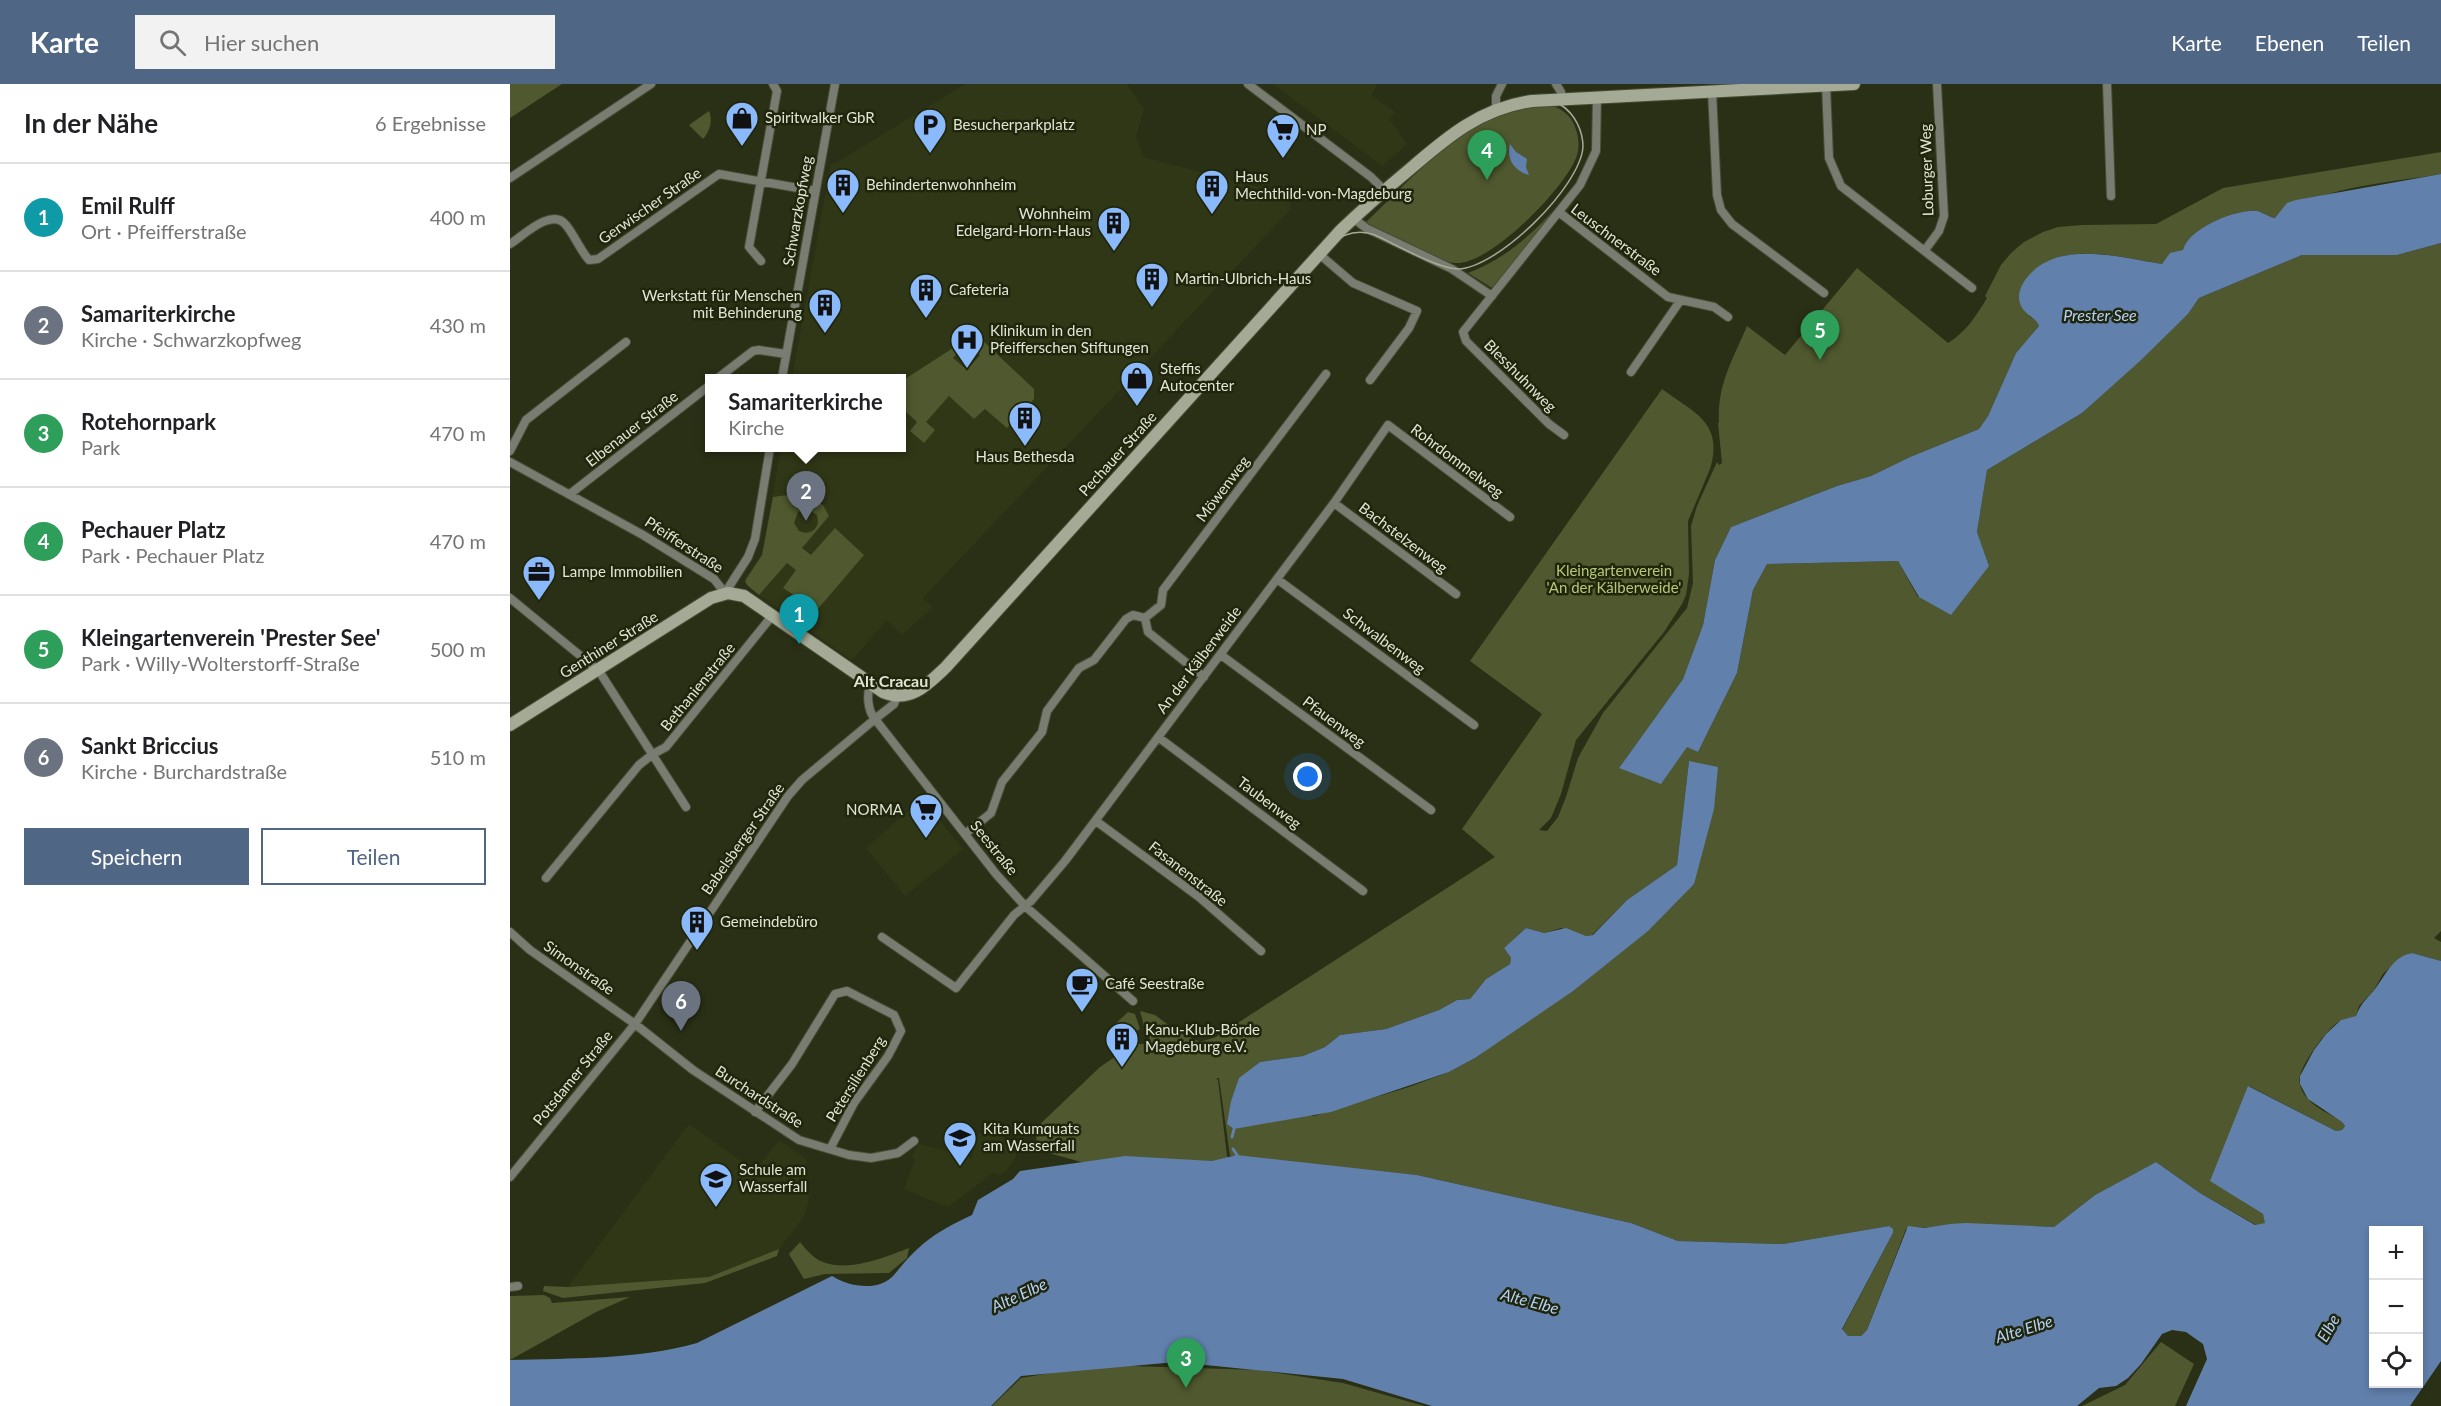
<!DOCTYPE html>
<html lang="de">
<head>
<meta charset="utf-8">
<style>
	body { margin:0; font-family:Lato,sans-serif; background:#f2f2f2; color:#202124 }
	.controls { position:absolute; right:18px; bottom:18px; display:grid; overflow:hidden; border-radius:0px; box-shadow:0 3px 9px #0003 }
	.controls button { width:54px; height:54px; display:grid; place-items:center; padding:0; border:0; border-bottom:2px solid #e0e0e0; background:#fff; color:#202124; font:30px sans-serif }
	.you { position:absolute; left:798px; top:693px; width:21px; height:21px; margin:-15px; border:4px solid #fff; border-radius:50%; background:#1a73e8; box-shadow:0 0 0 9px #1a73e833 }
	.badge { display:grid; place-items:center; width:39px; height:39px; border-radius:50%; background:#506685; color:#fff; font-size:20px; font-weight:700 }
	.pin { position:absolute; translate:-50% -50px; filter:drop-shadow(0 2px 3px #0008) }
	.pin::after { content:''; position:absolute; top:32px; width:21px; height:18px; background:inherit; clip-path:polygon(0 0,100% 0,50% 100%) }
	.popup { position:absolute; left:195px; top:290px; width:201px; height:78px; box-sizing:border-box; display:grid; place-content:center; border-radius:0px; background:#fff; filter:drop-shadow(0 2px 4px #0005); font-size:20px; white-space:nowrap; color:#757577 }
	.popup b { font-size:22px; color:#202124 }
	.popup::after { content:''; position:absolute; left:50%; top:100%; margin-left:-12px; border:12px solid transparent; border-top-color:#fff }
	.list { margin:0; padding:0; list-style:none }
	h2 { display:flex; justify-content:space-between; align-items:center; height:78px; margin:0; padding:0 24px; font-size:26px }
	h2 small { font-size:20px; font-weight:400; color:#757577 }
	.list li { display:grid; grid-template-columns:39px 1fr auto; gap:18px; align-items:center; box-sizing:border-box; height:108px; padding:0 24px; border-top:2px solid #e0e0e0 }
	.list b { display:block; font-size:22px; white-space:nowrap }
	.list p { margin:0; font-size:20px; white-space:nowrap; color:#757577 }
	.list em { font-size:20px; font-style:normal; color:#757577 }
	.actions { display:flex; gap:12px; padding:18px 24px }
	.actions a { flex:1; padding:14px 0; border:2px solid #506685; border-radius:0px; text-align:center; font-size:21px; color:#506685 }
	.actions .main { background:#506685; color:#fff }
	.icon { flex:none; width:33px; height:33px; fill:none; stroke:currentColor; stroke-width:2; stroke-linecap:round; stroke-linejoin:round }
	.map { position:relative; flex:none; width:1931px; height:1322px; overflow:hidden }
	header { display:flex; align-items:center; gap:36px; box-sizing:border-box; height:84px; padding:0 30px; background:#506685; color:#fff }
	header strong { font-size:28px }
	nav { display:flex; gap:33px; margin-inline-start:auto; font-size:21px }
	.search { width:420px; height:54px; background:#f2f2f2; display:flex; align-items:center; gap:15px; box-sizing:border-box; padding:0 21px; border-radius:0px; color:#757577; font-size:22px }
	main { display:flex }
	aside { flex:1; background:#fff }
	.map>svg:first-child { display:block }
</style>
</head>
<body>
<header>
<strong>Karte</strong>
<div class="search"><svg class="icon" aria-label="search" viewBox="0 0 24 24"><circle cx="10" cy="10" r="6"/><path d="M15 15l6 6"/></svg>Hier suchen</div>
<nav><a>Karte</a><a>Ebenen</a><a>Teilen</a></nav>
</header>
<main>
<aside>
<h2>In der Nähe<small>6 Ergebnisse</small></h2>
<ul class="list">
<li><span class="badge" style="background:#0f9aa8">1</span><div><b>Emil Rulff</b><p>Ort · Pfeifferstraße</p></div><em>400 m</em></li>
<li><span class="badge" style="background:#6b7280">2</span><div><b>Samariterkirche</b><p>Kirche · Schwarzkopfweg</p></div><em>430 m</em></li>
<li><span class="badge" style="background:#2e9e5b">3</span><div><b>Rotehornpark</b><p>Park</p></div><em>470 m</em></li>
<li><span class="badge" style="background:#2e9e5b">4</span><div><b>Pechauer Platz</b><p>Park · Pechauer Platz</p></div><em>470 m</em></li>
<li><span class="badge" style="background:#2e9e5b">5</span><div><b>Kleingartenverein 'Prester See'</b><p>Park · Willy-Wolterstorff-Straße</p></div><em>500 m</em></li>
<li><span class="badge" style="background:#6b7280">6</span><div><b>Sankt Briccius</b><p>Kirche · Burchardstraße</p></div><em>510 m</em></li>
</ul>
<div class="actions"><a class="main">Speichern</a><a>Teilen</a></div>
</aside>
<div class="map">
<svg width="1931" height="1322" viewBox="0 0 1931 1322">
	<rect width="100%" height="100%" fill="#2a3016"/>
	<path fill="#303716" d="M455,0H617L634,25L626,53L633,73L778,111L781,125L413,514L423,523L392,551L377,536L342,576L249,511L237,501L235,494L252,471L271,364H392V294H282L321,79H326Z
		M763,0H868L861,11L885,28L880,36L897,60L872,82Z
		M412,715L453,765L395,812L356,764Z
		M179,1040L245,1087L269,1056L296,1075L299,1115L293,1134L269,1165L199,1193L58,1203Z
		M470,1049H482L500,1056H509L506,1073L496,1087L490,1091L483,1089L438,1123L394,1105L405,1075L402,1073L408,1060L462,1074L465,1053Z"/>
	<path fill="#4f582e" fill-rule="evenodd" d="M0,0H52L0,34Z
		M1039,21C1051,24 1061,31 1065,43C1069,53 1070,64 1066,74C1053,106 985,175 950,179C931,181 884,154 866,145L856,138C898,99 948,39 1007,25C1017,22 1028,22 1039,21Z
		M199,27C203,36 200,48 193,55L179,41Z
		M1931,68V90C1878,99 1808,103 1765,134C1758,133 1753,128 1747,127C1726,125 1678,145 1673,166L1659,172L1652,180C1605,172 1535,152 1510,207L1520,233L1528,237L1529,242L1506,269L1478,332L1469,345L1400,373L1361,392L1327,402L1221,443L1205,476L1193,541L1173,595L1109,684L1177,662L1188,668L1227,589L1243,506L1257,480L1388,477L1408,513L1479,482L1467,448L1477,386L1572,329L1678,230L1689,214L1792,171H1887L1931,159V847L1924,854L1931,858V877L1902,869L1890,874L1873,890L1864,906L1849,922L1846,932C1842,934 1837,934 1832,936C1819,941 1793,978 1790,992C1788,998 1791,1005 1794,1010C1803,1024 1820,1029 1832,1038L1835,1042L1832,1046L1826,1047L1739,1002L1732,1117L1753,1130L1756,1139L1746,1141L1690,1109L1646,1078L1585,1111L1544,1143L1440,1140L1421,1144L1405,1143L1396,1145L1357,1246L1351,1252H1338L1332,1246L1383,1149L1379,1142L1273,1160L1168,1157L1121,1139L907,1091L720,1072L709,994H706L708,996L717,1072L723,1089L589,1083L528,1066L525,1045L590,983L624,960H641L638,949L642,950L643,946L634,942L630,927L645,931L668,948L690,958L706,953L985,773L952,745L1032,630L960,577L1152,305C1184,329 1214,338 1200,385L1178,437L1179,490L1176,511L1172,520L1154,548L1066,656L1051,710L1041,734L1029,746L1037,747L1048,733L1056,713L1068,674L1093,629L1177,524L1183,499L1181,442L1187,422L1207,378L1209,381L1212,379L1208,339L1209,338C1207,301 1223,275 1237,242L1275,271L1347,184L1438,259C1456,248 1466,232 1477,214L1475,212L1491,181L1501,169L1514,158L1533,148L1548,143L1572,141L1646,140L1713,104ZM1179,677L1184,800L965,974L939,988L899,1003L804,1032L721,1017L730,994L750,978L793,972L815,963L830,951L876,945L929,926L947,916L960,915L976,895L1000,880L1001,874L994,864L1016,844L1034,849L1051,844L1076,852L1082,851L1117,816L1167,781Z
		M1041,129L1042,131L982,204L958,189C991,177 1018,154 1041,129Z
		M460,253L471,255L524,305V315L497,344L475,325L464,335L439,312L416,338L425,346L414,359L400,347L407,338L392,324V297ZM456,259L470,271L457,286L443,274Z
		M291,409L313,421L319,432L292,464L301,471L325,444L354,471L307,526L273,504L286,486L277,479L249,511L237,501L235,497L252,471L263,413ZM297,425L307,431L308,439C305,448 298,451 289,447L284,439L288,428Z
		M618,928L625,930L630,945L601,959L604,941Z
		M290,1158C294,1163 298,1168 303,1172C328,1193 373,1174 399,1164L397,1174L379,1189L315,1190L294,1195L279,1170Z
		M269,1165L267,1172L195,1199L53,1214L33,1207L34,1202L58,1203L199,1193Z
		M34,1211L40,1214L42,1219L120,1213L86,1228L0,1276V1212Z
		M1651,1258L1684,1280L1665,1322H1572L1615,1301Z
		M589,1281L748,1286L833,1299L914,1322H482L511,1294Z"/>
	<path fill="#6180ac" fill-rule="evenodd" d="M1000,60L1006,68L1017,75L1016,83L1019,91C1004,87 996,74 1000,60Z
		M1931,90V159L1887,171H1792L1689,214L1678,230L1630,277L1572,329L1477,386L1467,448L1479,482L1441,531L1409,513L1388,477L1257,480L1243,506L1227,589L1188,668L1177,663L1151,700L1109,684L1173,595L1193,541L1205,476L1221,443L1327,402L1361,392L1400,373L1469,345L1478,332L1506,269L1529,242C1527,233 1509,230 1509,213C1509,204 1515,195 1521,189C1553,156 1613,174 1652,180L1660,169L1673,166C1678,145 1725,125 1747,127C1753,128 1758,133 1765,134L1777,119L1786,116Z
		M1179,677L1208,683L1204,725L1184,800L1138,847L1063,907L965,974L939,988L821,1028L724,1045L717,1040L721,1017L729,994L750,978L793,972L815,963L830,951L876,945L929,926L947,916L960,915L976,895L1000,880L1001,874L994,864L1016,844L1034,849L1056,844L1076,852L1083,851L1117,816L1167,781Z
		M1902,869L1931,877V1277L1900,1322H1676L1697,1275L1693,1260L1676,1248L1662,1246L1652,1250L1631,1280L1618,1294L1606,1302L1589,1304L1567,1322H922L833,1295L666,1278L511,1292L481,1322H0V1276C62,1274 127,1276 187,1259L322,1192C339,1203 369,1208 384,1191C393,1180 402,1169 413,1160C427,1148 445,1139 462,1131L468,1116L503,1095L510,1087L615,1072L702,1077L727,1071L907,1091L1121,1139L1168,1157L1273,1160L1379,1142L1383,1145V1149L1332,1245L1338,1252H1351L1357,1246L1398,1142L1415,1144L1440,1140L1456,1139L1544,1143L1585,1111L1646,1078L1690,1109L1745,1141L1755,1139L1753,1130L1700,1097L1738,1002L1826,1047L1832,1046L1835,1042L1832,1038L1798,1015L1790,1000V992L1804,966L1816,950L1831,936L1846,932C1852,918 1855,917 1865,905C1876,891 1882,873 1902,869ZM1864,1146H1908V1300H1864Z"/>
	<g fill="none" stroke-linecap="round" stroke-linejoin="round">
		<path stroke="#6180ac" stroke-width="3" d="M722,1053L724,1045
			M723,1065L727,1071"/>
		<defs>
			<path id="minor" d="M738,0L861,93L875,107
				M1046,0L1051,8L1052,15
				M1597,0L1601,112
				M1316,1L1319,74L1331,102L1462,204
				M1202,7L1207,111L1211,126L1222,140L1314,209
				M986,25V12L992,0
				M0,94L141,0
				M1050,129L1158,213L1204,223L1218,233
				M843,134L856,144L942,185L982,212
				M0,160C14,151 42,123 56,141C65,152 70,166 79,176L88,175L209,90L305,107
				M1415,166L1429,147L1434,132L1427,0
				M809,170L843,199L907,227L899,244L860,296
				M251,177L239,163L267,7L263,0
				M1121,288L1170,217
				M208,294L243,267L249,266L276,270
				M272,294L325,0
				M1054,351L1039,340L956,257L953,248L1070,101L1086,67L1087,12
				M0,367L16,336L116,258
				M0,378L133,451L204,495L215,509L238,473L245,455L260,364
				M60,410L200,301
				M824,419L946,510
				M767,495L964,641
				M0,514L89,587L176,723
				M635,534L638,548L694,593
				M711,571L921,726
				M387,612L384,620L365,635L486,790L515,822L623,917
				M648,653L853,807
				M586,737L689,813L751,867
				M455,750L481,729L492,698L532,648L537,627L569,584L584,576L616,535L623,531L635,534L651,521L653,506L816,290
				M36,794L129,681L143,670L156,663L262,532
				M0,848L20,866L125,940L183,986L289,1056L339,1071L361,1074L388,1069L404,1057
				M372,853L446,904L504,831L521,817L555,777L824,419L878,341L1000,433
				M245,1028L282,980L325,910L337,907L384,931L391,947L378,972L344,1019L320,1065
				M0,1093L125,940L278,712L292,696L365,635C357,626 357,610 360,599
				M0,1203L8,1202"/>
			<path id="secondary" d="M0,641L201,514L218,509L234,512L373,608C400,620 418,600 436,583L831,146C853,125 876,105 900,85C937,53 971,24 1022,17L1344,0"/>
		</defs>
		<use href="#minor" stroke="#474d35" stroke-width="10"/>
		<use href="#secondary" stroke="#474d35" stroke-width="14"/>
		<use href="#minor" stroke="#797c70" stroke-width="8"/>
		<use href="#secondary" stroke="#a4aa95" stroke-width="12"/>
		<path stroke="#a5aa97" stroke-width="1.5" d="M0,638L200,513C213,506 224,505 238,512L375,606C400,617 417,598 434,582L829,146C858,117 889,90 921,65C936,53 951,39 968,30C990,18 1028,6 1051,21C1065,30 1073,47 1073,63C1070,103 988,184 948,185C928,185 885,160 865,151C848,145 834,149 821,160L437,584C419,601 402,621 376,611L238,519C225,512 212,511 199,518L0,644"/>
	</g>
	<defs>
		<symbol id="shop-pin" viewBox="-11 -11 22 30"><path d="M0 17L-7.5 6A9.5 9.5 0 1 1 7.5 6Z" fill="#8abafc" stroke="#20260c"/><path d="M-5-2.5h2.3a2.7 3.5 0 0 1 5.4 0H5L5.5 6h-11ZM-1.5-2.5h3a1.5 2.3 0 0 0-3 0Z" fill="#111"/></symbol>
		<symbol id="parking-pin" viewBox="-11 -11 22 30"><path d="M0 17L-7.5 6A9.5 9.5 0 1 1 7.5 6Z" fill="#8abafc" stroke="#20260c"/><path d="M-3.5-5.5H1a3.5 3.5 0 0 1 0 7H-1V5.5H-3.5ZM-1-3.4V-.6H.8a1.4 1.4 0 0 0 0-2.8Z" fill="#111"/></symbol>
		<symbol id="supermarket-pin" viewBox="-11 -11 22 30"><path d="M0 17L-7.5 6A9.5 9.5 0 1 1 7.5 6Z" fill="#8abafc" stroke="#20260c"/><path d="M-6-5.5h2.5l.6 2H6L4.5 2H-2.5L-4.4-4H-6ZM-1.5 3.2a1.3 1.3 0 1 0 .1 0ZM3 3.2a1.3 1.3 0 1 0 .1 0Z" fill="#111"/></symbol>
		<symbol id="building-pin" viewBox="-11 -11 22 30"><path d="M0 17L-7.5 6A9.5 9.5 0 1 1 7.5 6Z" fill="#8abafc" stroke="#20260c"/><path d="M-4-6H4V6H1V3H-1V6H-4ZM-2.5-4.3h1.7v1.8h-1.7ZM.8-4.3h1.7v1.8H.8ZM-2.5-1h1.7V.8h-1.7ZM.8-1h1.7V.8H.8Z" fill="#111"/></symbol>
		<symbol id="hospital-pin" viewBox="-11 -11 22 30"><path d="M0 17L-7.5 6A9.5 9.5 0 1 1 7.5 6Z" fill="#8abafc" stroke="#20260c"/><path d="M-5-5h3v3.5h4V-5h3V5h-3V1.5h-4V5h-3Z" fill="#111"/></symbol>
		<symbol id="office-pin" viewBox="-11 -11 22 30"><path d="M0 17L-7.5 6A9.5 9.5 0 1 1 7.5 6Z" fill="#8abafc" stroke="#20260c"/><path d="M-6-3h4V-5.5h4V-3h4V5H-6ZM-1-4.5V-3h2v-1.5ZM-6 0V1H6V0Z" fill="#111"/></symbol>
		<symbol id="cafe-pin" viewBox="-11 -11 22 30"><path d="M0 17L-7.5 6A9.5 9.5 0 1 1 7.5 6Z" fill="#8abafc" stroke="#20260c"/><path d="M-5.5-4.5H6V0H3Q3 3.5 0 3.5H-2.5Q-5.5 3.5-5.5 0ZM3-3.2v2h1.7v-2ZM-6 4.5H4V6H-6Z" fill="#111"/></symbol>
		<symbol id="school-pin" viewBox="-11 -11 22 30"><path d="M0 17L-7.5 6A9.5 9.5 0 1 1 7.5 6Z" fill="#8abafc" stroke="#20260c"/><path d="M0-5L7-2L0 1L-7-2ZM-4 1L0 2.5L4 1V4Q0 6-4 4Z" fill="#111"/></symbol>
	</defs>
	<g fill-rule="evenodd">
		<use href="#shop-pin" x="213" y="15" width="38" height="52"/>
		<use href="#parking-pin" x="401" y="22" width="38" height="52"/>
		<use href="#supermarket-pin" x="754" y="27" width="38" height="52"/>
		<use href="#building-pin" x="314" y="82" width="38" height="52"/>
		<use href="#building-pin" x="683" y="83" width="38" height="52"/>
		<use href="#building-pin" x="585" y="120" width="38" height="52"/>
		<use href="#building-pin" x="623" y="176" width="38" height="52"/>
		<use href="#building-pin" x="397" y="187" width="38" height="52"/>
		<use href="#building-pin" x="296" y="202" width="38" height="52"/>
		<use href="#hospital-pin" x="438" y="237" width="38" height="52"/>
		<use href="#shop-pin" x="608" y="275" width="38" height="52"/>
		<use href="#building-pin" x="496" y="315" width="38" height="52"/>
		<use href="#office-pin" x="10" y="469" width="38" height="52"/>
		<use href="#supermarket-pin" x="397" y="707" width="38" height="52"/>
		<use href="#building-pin" x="168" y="819" width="38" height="52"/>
		<use href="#cafe-pin" x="553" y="881" width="38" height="52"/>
		<use href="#building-pin" x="593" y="936" width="38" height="52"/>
		<use href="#school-pin" x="431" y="1035" width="38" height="52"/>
		<use href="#school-pin" x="187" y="1076" width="38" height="52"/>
	</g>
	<g text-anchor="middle" stroke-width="5" stroke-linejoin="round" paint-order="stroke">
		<g font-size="15" fill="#e1e5d6" stroke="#20260c" text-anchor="start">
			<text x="255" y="39">Spiritwalker GbR</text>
			<text x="443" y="46">Besucherparkplatz</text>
			<text x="796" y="51">NP</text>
			<text x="725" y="98">Haus<tspan x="725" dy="17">Mechthild-von-Magdeburg</tspan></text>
			<text x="356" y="106">Behindertenwohnheim</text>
			<text x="581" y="135" text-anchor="end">Wohnheim<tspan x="581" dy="17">Edelgard-Horn-Haus</tspan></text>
			<text x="665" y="200">Martin-Ulbrich-Haus</text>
			<text x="439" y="211">Cafeteria</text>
			<text x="292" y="217" text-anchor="end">Werkstatt für Menschen<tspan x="292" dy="17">mit Behinderung</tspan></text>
			<text x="480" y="252">Klinikum in den<tspan x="480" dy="17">Pfeifferschen Stiftungen</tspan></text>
			<text x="650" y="290">Steffis<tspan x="650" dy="17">Autocenter</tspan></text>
			<text x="515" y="378" text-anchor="middle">Haus Bethesda</text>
			<text x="52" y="493">Lampe Immobilien</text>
			<text x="393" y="731" text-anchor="end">NORMA</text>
			<text x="210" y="843">Gemeindebüro</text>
			<text x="595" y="905">Café Seestraße</text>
			<text x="635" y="951">Kanu-Klub-Börde<tspan x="635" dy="17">Magdeburg e.V.</tspan></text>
			<text x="473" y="1050">Kita Kumquats<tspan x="473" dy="17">am Wasserfall</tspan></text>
			<text x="229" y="1091">Schule am<tspan x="229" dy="17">Wasserfall</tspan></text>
		</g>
		<g font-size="15" fill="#e1e5d6" stroke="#20260c">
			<text transform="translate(1417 86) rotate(-92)" y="5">Loburger Weg</text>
			<text transform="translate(140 122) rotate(-35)" y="5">Gerwischer Straße</text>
			<text transform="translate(288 127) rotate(-80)" y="5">Schwarzkopfweg</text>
			<text transform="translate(1106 156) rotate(37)" y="5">Leuschnerstraße</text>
			<text transform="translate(1010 292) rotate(45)" y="5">Blesshuhnweg</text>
			<text transform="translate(122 345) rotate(-38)" y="5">Elbenauer Straße</text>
			<text transform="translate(608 370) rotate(-48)" y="5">Pechauer Straße</text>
			<text transform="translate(947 377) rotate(37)" y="5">Rohrdommelweg</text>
			<text transform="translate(713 405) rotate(-53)" y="5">Möwenweg</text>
			<text transform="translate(893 454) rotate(37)" y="5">Bachstelzenweg</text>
			<text transform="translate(174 461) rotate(33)" y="5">Pfeifferstraße</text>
			<text transform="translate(874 557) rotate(37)" y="5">Schwalbenweg</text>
			<text transform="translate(99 561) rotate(-32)" y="5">Genthiner Straße</text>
			<text transform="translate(689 576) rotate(-53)" y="5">An der Kälberweide</text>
			<text transform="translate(188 603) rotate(-51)" y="5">Bethanienstraße</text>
			<text transform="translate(824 638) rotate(37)" y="5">Pfauenweg</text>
			<text transform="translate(759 719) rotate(37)" y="5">Taubenweg</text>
			<text transform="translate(233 755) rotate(-55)" y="5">Babelsberger Straße</text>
			<text transform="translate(484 764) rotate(51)" y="5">Seestraße</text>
			<text transform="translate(678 790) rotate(38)" y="5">Fasanenstraße</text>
			<text transform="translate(69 884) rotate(35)" y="5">Simonstraße</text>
			<text transform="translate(63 994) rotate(-51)" y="5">Potsdamer Straße</text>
			<text transform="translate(346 995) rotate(-58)" y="5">Petersilienberg</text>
			<text transform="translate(249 1013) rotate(33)" y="5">Burchardstraße</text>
		</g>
		<g font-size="15" fill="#b6c878" stroke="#20260c">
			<text x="1104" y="492">Kleingartenverein<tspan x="1104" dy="17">'An der Kälberweide'</tspan></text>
		</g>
		<g font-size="16" font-style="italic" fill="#b6d2fa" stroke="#20260c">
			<text x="1590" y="237">Prester See</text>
			<text transform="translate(509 1211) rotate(-25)" y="6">Alte Elbe</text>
			<text transform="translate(1020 1217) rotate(15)" y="6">Alte Elbe</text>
			<text transform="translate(1818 1244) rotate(-60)" y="6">Elbe</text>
			<text transform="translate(1514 1245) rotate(-17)" y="6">Alte Elbe</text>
		</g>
		<g font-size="16" font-weight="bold" fill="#e1e5d6" stroke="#20260c">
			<text x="381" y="603">Alt Cracau</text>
		</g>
	</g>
</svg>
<div class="controls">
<button>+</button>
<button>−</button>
<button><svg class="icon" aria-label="locate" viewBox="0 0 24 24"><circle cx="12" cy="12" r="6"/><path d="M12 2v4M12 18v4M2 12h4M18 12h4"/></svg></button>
</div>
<div class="you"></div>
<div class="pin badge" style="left:289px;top:560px;background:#0f9aa8">1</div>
<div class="pin badge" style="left:296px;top:437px;background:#6b7280">2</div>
<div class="popup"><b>Samariterkirche</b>Kirche</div>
<div class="pin badge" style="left:676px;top:1304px;background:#2e9e5b">3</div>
<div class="pin badge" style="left:977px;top:96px;background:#2e9e5b">4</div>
<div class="pin badge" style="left:1310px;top:276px;background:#2e9e5b">5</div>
<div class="pin badge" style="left:171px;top:947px;background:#6b7280">6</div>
</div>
</main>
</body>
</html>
